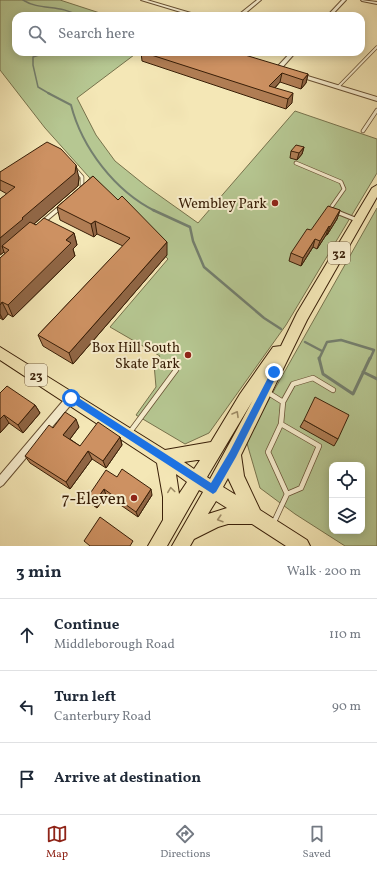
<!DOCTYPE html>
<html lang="en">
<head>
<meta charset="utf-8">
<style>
	body { margin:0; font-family:Vollkorn,serif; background:#f6f6f7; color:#1f2937 }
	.controls { position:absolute; right:12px; bottom:12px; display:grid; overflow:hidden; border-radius:8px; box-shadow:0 2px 10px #0003 }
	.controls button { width:36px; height:36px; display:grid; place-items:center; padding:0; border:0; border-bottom:1px solid #e0e1e3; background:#fff; color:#1f2937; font:20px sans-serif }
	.stop { position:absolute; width:12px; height:12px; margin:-9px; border:3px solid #1a73e8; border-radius:50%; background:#fff }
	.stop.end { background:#1a73e8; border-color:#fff; box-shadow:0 1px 4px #0008 }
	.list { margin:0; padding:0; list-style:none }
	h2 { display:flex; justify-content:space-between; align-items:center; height:52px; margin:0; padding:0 16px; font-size:17px }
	h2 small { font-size:13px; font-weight:400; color:#747a83 }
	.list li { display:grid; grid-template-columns:26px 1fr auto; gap:12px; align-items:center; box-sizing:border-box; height:72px; padding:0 16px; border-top:1px solid #e0e1e3 }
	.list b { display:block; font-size:15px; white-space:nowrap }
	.list p { margin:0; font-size:13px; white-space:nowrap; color:#747a83 }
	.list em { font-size:13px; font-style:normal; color:#747a83 }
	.icon { flex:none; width:22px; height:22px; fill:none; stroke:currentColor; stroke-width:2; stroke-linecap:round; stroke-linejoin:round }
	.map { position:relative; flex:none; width:377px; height:546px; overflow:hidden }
	.search { position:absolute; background:#fff; box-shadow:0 2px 10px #0003; left:12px; right:12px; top:12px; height:44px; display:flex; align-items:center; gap:10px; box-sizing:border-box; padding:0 14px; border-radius:12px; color:#747a83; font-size:15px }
	.sheet { height:268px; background:#fff }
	nav { display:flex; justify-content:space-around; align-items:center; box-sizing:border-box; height:56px; border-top:1px solid #e0e1e3; background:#fff; font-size:11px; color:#747a83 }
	nav a { display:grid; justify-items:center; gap:2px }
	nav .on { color:#8f2418 }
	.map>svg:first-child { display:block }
</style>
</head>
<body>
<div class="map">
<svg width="377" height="546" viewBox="0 0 377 546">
	<rect width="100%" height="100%" fill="#f4e7b6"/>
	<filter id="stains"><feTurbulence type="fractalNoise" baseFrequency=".005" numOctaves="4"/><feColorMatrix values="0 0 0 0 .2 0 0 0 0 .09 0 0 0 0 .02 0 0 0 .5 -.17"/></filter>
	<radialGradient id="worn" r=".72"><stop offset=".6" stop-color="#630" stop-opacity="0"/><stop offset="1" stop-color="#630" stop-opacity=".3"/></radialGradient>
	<path fill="#b6c792" stroke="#77724c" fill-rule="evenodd" d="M0,0H60L109,16H16V52H138L77,98L96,135L115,161L146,186L198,223L295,111L377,139V173L286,325L209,433L185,444L136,415L156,387L154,364L160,356L110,327L168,259L97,186L45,128L0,70Z
		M377,208V546H345L295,514L260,488L246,440ZM332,465H362V531H332Z"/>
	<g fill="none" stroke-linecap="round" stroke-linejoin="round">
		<path stroke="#747f6e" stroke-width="1.5" d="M23,0C40,11 61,4 78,16
			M48,52L33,57V65L38,87L50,94"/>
		<path stroke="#747f6e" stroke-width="2" d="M48,93L71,105C82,148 115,191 155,211"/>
		<path stroke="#747f6e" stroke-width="2.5" d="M153,210L190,227L193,241L204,267L264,318L281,329
			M305,342L322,351
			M319,359L327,342L341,340L374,350L370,359"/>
		<path stroke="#747f6e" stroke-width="3" d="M319,358L323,374L353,394L370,358
			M363,372L377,379"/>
		<defs>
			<path id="lane-far3" d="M338,87L377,47"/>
			<path id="lane-far2" d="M363,131L377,110
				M296,163L341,182L344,189L330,209L335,211
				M75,169L82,177V188
				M56,211L61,207"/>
			<path id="lane-far1" d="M332,210L357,220
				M44,221L57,210"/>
			<path id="lane" d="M267,392L283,402
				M130,432L176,370
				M287,494L268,452L281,424L283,402L293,384L313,378L333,390
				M274,522L287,494L301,488L319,446L281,424"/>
			<path id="street" d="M141,0H147L201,16H194Z
				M257,0H261L242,16H237Z
				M342,0H346L331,16H327Z
				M361,0L377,2V4L362,1Z
				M291,52H296L280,70H276V68Z
				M297,74H301L377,97V101L297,76Z
				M71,394L74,395L75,398L74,401L3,485L0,487V475L68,395Z"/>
			<path id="primary" d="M377,185V197L307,320L241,455L244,476L260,510L307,540L310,546H286L252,524H228L218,527L194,539L190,546H172L203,492L199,490L167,546H148L163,520V497L157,463L0,360V347L165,450L211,442L240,394L273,347L281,346L297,313L372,188ZM253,400L210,479L207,477ZM197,460H200L194,469L184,462ZM176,474L187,482L179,494ZM228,478L236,495L223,487ZM216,501L227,508L208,514Z"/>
		</defs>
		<use href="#lane-far3" stroke="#675033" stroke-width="3.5"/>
		<use href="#lane-far2" stroke="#675033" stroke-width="4.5"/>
		<use href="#lane-far1" stroke="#675033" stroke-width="5.5"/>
		<use href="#lane" stroke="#675033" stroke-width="6"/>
		<use href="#street" stroke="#675033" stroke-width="2"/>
		<use href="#primary" stroke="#381e07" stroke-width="2"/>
		<use href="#lane-far3" stroke="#f8efd0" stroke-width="2"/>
		<use href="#lane-far2" stroke="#f8efd0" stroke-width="3"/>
		<use href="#lane-far1" stroke="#f8efd0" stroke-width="3.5"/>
		<use href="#lane" stroke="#f8efd0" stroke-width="4.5"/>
		<use href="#street" fill="#f8efd0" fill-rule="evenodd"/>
		<use href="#primary" fill="#f4e7b6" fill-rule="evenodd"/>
	</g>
	<path fill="#b07d54" stroke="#381e07" d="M141,52L308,74L306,83L301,89L280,82L275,88L292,103L286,109L142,61Z
		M304,147L302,154L297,160L290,158L291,151Z
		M0,172L79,178L78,186L34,224L36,225L74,233L77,245L73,249L75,256L13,317L8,314L3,320L0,318V258L5,254L4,252L0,255V199L7,194L0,190Z
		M93,176L167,255L73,364L43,346L38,335L123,246L97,234L94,237L60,220L57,207Z
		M340,210L337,219L327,235H326L317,249L313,247L301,266L289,261L291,253Z
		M0,393L35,405L40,413L23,433L9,423L0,433Z
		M304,420L338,439L334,446L300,427Z
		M79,427L70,439L80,446L120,437L122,445L106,468L92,459L70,489L30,463L25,456L53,428Z
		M117,477L152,495L138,517L106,495L97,508L90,503L87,498Z"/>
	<path fill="#906645" stroke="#381e07" d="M282,73L280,82L270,93L269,86Z
		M308,74L306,83L301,89L303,80Z
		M293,93L292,103L286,109L288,99Z
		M304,147L302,154L297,160L299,153Z
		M76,165L79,178L78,186L27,230L2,246L4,252L0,255V238L22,218Z
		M340,210L337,219L327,235L330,227Z
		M95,221L97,234L94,237L91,224Z
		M329,226L326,235L317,249L320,241Z
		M74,233L77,245L73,249L75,256L13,317L8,305L66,240Z
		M315,239L313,247L301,266L303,258Z
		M167,242V255L73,364L69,353Z
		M2,302L8,314L3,320L0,314V305Z
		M35,405L40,413L23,433L18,425Z
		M4,415L9,423L0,433V419Z
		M76,419L79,427L67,443L63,435Z
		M120,437L122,445L106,468L103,461Z
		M88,451L92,459L70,489L66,482Z
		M104,489L106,495L97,508L94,503Z
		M151,489L152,495L138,517L136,512Z"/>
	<path fill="#cd9162" stroke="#381e07" d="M142,52H235L308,74L303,80L282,73L269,86L293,93L288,99Z
		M47,142L61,149L76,165L75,173L22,218L23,219L0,238V199L15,187L0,180V172Z
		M296,145L304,147L299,153L291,151Z
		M93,176L118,200L122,196L167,242L69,353L38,335L130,238L95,221L91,224L57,207Z
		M328,206L340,210L330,227L329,226L320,241L315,239L303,258L291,253L307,229L311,230Z
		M44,218L74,233L66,240L71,243L8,305L2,302L0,305V258L9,250L2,246L30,222L36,225Z
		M7,386L35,405L18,425L4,415L0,419V393Z
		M315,397L349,415L338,439L304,420Z
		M65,412L76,419L63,435L80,446L98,422L120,437L103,461L88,451L66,482L25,456L49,425L53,428Z
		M122,469L151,489L136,512L104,489L94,503L87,498L106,470L117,477Z
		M100,517L133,541L130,546H90L84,541Z"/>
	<defs><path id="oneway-chevron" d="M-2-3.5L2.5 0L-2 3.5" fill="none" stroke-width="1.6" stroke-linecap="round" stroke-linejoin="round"/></defs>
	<g stroke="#9f8d67">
		<use href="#oneway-chevron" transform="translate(236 414) rotate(-60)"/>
		<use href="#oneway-chevron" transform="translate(171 490) rotate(-98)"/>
		<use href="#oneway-chevron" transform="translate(220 519) rotate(163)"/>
	</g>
	<path fill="#1a73e8" d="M274,369L277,370V375L236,457L216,492L213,494L68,400L67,398L68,395H74L211,483L230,451L272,370Z"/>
	<g fill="#8f2418" stroke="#f8efd0" stroke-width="1.5">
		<circle cx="275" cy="203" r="4"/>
		<circle cx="188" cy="355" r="4"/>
		<circle cx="134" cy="498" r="4"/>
	</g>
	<g text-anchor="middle" stroke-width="4" stroke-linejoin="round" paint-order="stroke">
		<g fill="#f8efd0" stroke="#725d43" stroke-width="1">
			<rect x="328" y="242" width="22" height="22" rx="3"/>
			<rect x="25" y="364" width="22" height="22" rx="3"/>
		</g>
		<g font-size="13" font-weight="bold" fill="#381e07">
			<text x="339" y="258">32</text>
			<text x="36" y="380">23</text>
		</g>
		<g font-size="14" fill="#381e07" stroke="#f8efd0" text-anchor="end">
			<text x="267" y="208">Wembley Park</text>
			<text x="180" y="352">Box Hill South<tspan x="180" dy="16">Skate Park</tspan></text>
		</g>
		<g font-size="17" fill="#381e07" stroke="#f8efd0" text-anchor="end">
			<text x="126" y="504">7-Eleven</text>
		</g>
	</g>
	<rect width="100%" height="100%" filter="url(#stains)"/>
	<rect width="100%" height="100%" fill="url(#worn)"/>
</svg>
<div class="controls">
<button><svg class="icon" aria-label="locate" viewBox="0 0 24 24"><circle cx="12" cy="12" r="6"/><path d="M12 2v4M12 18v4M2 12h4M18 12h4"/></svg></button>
<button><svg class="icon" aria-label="layers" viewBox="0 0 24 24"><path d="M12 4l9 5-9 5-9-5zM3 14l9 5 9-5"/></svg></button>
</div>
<div class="stop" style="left:71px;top:398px"></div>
<div class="stop end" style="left:274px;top:372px"></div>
<div class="search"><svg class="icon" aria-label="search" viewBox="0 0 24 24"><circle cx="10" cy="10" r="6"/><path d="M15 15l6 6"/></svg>Search here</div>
</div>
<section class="sheet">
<h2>3 min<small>Walk · 200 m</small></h2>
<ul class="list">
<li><svg class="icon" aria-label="ahead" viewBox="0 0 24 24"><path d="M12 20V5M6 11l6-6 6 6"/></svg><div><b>Continue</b><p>Middleborough Road</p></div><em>110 m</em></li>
<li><svg class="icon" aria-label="left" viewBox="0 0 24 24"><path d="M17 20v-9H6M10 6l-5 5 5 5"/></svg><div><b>Turn left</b><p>Canterbury Road</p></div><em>90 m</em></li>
<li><svg class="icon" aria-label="arrive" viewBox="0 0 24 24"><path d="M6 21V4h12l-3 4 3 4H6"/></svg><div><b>Arrive at destination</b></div></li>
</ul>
</section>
<nav>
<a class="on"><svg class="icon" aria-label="map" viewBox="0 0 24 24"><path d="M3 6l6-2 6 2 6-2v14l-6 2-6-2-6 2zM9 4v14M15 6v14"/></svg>Map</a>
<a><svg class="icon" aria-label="directions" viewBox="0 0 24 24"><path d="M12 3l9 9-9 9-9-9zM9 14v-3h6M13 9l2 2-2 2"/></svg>Directions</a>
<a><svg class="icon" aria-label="saved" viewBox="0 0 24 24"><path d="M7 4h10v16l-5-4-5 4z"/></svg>Saved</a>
</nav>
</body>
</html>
